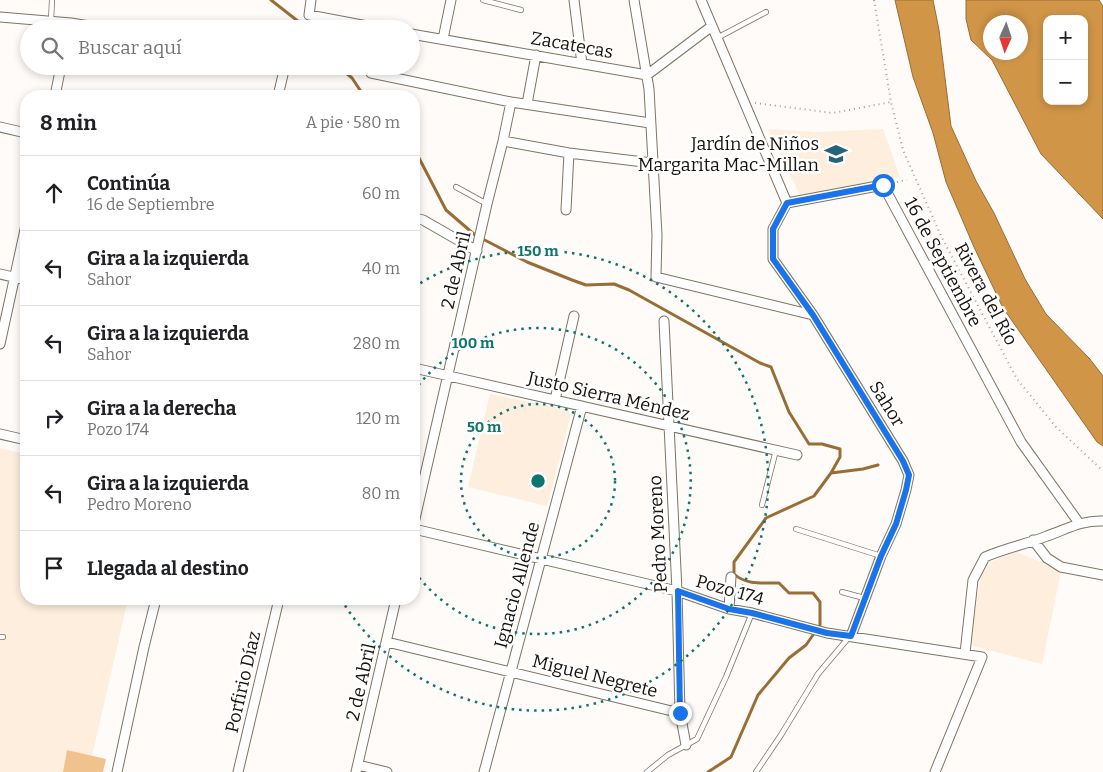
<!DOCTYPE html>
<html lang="es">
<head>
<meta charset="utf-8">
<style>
	body { margin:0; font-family:Bitter,serif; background:#f6f6f6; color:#202124 }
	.controls { position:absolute; right:15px; top:15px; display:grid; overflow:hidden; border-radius:10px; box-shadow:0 2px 8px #0003 }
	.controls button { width:45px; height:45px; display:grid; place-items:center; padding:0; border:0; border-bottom:1px solid #e0e0e0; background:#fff; color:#202124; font:25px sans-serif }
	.compass { position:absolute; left:983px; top:15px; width:45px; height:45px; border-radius:50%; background:#fff; box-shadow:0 2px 8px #0003; rotate:183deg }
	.stop { position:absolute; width:15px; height:15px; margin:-11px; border:4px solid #1a73e8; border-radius:50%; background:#fff }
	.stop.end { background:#1a73e8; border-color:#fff; box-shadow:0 1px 5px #0008 }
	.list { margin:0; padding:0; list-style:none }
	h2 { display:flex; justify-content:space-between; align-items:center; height:65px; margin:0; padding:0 20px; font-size:21px }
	h2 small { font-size:16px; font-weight:400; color:#757577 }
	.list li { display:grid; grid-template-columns:32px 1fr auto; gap:15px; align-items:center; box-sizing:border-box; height:75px; padding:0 20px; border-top:1px solid #e0e0e0 }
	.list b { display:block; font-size:19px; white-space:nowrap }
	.list p { margin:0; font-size:16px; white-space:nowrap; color:#757577 }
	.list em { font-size:16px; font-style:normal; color:#757577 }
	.icon { flex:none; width:28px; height:28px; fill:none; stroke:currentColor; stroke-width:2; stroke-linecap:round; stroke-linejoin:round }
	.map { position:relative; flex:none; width:1103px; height:772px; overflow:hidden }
	.search { position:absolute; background:#fff; box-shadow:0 2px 8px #0003; left:20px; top:20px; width:400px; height:55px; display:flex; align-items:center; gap:12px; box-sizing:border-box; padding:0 18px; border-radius:28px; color:#757577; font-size:19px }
	.panel { position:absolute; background:#fff; box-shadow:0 2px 8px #0003; left:20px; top:90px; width:400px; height:515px; border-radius:20px }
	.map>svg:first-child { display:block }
</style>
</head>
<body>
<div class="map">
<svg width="1103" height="772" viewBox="0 0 1103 772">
	<rect width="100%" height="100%" fill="#fefbf8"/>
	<path fill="#fdeedd" d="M768,129L816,132L883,129L900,177L800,195Z
		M490,394L569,410L570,418L547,506L468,487Z
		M0,448L26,454V599H128L92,756L67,750L63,772H0Z
		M1012,550L1061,571L1042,664L970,645L982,569Z"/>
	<path fill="#f0c38e" d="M67,750L106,759L103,772H63Z"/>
	<path fill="#d09547" stroke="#986e36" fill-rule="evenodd" d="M895,0H933L939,30L951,126L976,181L994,213L1025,279L1046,314L1089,358L1103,376V446L1097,442L1003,308L974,247L946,182L933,133L913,77Z
		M966,0H1099L1103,6V219L1041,154L992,60L971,40L966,19ZM1047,19H1084V101H1047ZM990,22H1020V52H990Z"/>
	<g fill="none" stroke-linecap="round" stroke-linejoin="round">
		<path stroke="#986e36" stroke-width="3" d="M271,0L308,29
			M338,66L352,78L364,96
			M414,155L419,158L446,210L475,235L527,262L572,280L586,285L614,284L629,290L760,363L771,367L789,412L809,444H822L840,449V457L831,473
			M708,772L731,757L758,695L789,658L806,645L820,625V602L813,593H789L779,583C762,583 746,585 734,574V562L766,518L814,496L831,473L863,469L878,465"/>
		<defs>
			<path id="service" d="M483,0L521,10
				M51,21L52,0
				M717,38L766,12
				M456,187L487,204
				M762,505L776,450
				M796,529L881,556
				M842,592L864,598
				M0,637H3
				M647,772L668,755L697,739L726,677L752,613
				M756,772L781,735L818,674L850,636"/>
			<path id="minor" d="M311,0L309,15L383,29
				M574,0L582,64
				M634,0L649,89L657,235L656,277L813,315
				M701,0L787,203
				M0,17L71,23L108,29
				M411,34L647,75L712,26
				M443,39L451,0
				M371,66V73L511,102L650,123
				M55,96L61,66
				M278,96L285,66
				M527,104L536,55
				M0,127L26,133
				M503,141L569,153L652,163
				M787,203L883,185L1021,442L1079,523
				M787,203L773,229V259L813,315L903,461L909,475L906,490L896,524L881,556L851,636
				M566,210L569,153
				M414,218L423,220L477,251
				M0,274L26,280
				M664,321L677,591L680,713L686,745
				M0,344L26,225
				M414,368L797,455
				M555,400L574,316
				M0,434L26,440
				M414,523L487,204L503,141L511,102
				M414,529L677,591L729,609L752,613L827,633L982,657L935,772
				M1033,540L1047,558L1061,567L1103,575
				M729,609L731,577
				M387,642L680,713
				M965,653L973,580L985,557C1005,548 1027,544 1047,536C1067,529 1082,520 1103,521
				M358,765L387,772
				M117,772L144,647L156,599
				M238,772L279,599
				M356,772L396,599
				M484,772L582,406"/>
		</defs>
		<use href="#service" stroke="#7f7466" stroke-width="6"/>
		<use href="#minor" stroke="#7f7466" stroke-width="11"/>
		<path stroke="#a4a19d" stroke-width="2" stroke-dasharray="1 4" stroke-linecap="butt" d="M874,0L891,102L903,150L942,238L1017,379L1056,427L1103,471
			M296,29L301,20
			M755,103L833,113L891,102
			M892,183L907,180"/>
		<use href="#service" stroke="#fff" stroke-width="4.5"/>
		<use href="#minor" stroke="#fff" stroke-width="9"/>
	</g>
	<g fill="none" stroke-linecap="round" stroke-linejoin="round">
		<path stroke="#1a73e8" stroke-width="6" d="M680,713L678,591L729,609L752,613L827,633L851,636L881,556L896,524L906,490L909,475L903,461L813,315L773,259V229L787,203L883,185"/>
	</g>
	<g fill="none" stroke="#0f766e" stroke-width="2.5" stroke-dasharray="2.5 5">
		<circle cx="538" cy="481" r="77"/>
		<path d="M414 391A153 153 0 1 1 414 571"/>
		<path d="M414 287A230 230 0 1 1 341 599"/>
	</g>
	<defs>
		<symbol id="school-bare" viewBox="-9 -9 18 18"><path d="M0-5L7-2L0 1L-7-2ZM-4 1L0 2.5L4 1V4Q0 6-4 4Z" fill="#236578" stroke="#fff" stroke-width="2.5" paint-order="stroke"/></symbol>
	</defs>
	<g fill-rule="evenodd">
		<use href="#school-bare" x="820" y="138" width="32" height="32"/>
	</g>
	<g text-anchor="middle" stroke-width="5" stroke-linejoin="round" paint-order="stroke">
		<g font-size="18" fill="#17120d" stroke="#fff">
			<text transform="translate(572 45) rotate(10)" y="6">Zacatecas</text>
			<text transform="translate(943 262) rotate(62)" y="6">16 de Septiembre</text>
			<text transform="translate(456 270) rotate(-77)" y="6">2 de Abril</text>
			<text transform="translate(986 294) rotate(62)" y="6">Rivera del Río</text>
			<text transform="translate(609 396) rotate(13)" y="6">Justo Sierra Méndez</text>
			<text transform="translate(887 404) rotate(58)" y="6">Sahor</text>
			<text transform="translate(658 534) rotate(-93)" y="6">Pedro Moreno</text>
			<text transform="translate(517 585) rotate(-75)" y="6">Ignacio Allende</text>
			<text transform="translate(730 590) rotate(16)" y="6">Pozo 174</text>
			<text transform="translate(595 676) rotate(14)" y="6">Miguel Negrete</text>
			<text transform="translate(243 682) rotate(-77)" y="6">Porfirio Díaz</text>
			<text transform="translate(361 682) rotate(-77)" y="6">2 de Abril</text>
		</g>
		<g font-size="18" fill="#17120d" stroke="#fff" text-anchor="end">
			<text x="819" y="150">Jardín de Niños<tspan x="819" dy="21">Margarita Mac-Millan</tspan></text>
		</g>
	</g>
	<circle cx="538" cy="481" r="8" fill="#0f766e" stroke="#fff" stroke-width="2.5"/>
	<g font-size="15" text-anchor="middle" font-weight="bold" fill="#0f766e" stroke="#fff" stroke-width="5" stroke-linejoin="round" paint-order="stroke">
		<text x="538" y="256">150 m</text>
		<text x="473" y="348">100 m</text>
		<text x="484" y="432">50 m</text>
	</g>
</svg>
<div class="controls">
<button>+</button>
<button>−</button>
</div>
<svg class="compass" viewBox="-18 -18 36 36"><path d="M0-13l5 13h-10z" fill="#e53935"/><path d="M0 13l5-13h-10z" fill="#757577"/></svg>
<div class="stop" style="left:883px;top:185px"></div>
<div class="stop end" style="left:680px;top:713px"></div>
<div class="search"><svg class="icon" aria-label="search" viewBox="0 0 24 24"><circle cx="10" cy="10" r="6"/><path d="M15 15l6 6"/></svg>Buscar aquí</div>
<section class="panel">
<h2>8 min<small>A pie · 580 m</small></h2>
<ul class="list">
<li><svg class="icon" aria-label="ahead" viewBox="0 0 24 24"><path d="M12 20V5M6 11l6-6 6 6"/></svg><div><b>Continúa</b><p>16 de Septiembre</p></div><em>60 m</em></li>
<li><svg class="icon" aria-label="left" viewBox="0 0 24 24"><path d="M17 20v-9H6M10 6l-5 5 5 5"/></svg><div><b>Gira a la izquierda</b><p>Sahor</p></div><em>40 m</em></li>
<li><svg class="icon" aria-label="left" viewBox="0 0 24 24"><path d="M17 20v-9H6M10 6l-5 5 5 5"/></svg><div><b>Gira a la izquierda</b><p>Sahor</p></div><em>280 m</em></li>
<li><svg class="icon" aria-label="right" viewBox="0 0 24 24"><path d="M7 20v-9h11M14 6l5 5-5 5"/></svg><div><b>Gira a la derecha</b><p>Pozo 174</p></div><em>120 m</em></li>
<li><svg class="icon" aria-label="left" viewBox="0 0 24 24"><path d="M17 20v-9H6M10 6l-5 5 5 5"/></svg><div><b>Gira a la izquierda</b><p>Pedro Moreno</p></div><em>80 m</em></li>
<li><svg class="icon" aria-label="arrive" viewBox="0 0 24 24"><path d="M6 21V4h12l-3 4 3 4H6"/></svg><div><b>Llegada al destino</b></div></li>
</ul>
</section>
</div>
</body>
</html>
